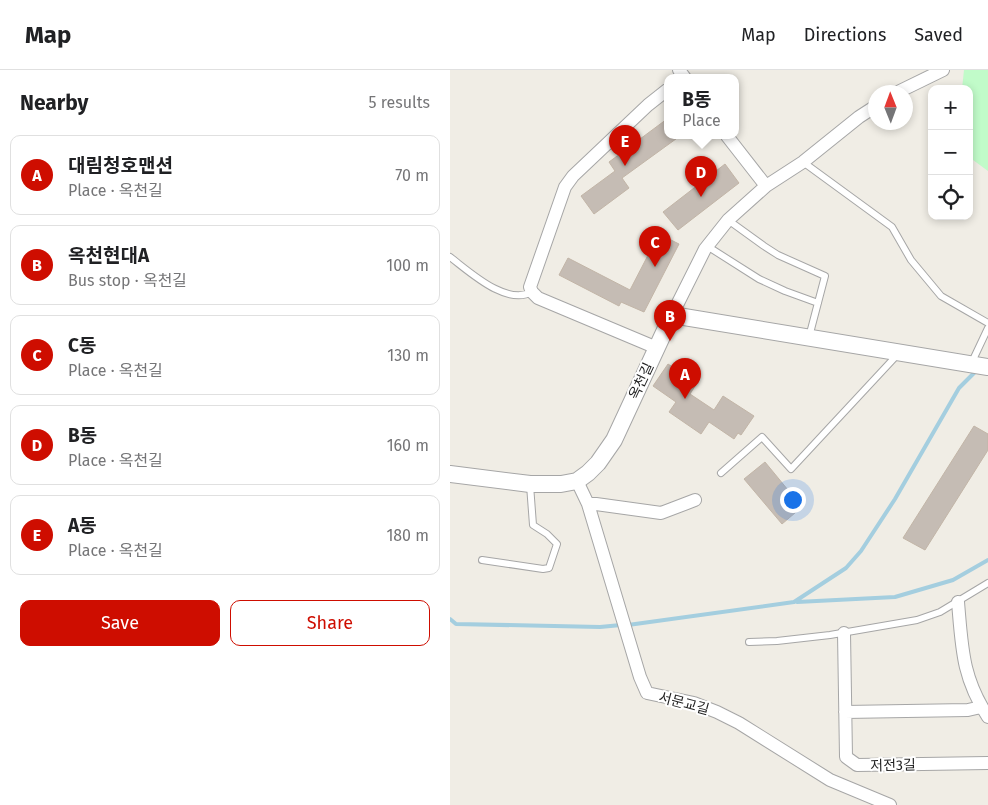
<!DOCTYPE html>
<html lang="en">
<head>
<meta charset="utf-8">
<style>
	body { margin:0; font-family:"Fira Sans","Noto Sans KR",sans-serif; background:#f6f6f6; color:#202124 }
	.controls { position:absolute; right:15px; top:15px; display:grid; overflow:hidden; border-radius:10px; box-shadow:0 2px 8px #0003 }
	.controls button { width:45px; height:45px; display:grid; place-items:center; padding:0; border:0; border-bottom:1px solid #e0e0e0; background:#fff; color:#202124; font:25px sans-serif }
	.compass { position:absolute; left:418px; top:15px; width:45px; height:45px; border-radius:50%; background:#fff; box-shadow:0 2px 8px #0003; rotate:359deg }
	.you { position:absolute; left:342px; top:429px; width:18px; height:18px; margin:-12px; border:4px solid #fff; border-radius:50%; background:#1a73e8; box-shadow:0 0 0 8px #1a73e833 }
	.badge { display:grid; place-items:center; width:32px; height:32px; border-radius:50%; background:#ce0d00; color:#fff; font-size:16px; font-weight:700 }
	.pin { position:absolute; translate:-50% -41px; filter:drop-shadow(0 1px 2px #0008) }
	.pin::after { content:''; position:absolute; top:26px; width:18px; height:15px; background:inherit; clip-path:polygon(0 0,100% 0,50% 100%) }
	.popup { position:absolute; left:214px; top:4px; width:75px; height:65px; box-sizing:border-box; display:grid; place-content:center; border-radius:10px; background:#fff; filter:drop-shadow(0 1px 4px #0005); font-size:16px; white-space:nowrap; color:#757577 }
	.popup b { font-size:19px; color:#202124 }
	.popup::after { content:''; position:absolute; left:50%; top:100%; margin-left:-10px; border:10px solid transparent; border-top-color:#fff }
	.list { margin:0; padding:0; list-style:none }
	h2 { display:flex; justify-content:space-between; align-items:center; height:65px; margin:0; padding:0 20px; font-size:21px }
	h2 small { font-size:16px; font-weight:400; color:#757577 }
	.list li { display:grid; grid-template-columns:32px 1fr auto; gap:15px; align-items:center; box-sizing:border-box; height:80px; margin:0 10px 10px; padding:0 10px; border:1px solid #e0e0e0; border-radius:10px }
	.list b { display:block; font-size:19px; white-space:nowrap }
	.list p { margin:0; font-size:16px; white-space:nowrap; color:#757577 }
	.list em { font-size:16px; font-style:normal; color:#757577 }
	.actions { display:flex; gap:10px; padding:15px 20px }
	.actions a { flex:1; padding:11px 0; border:1px solid #ce0d00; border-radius:10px; text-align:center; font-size:18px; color:#ce0d00 }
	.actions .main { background:#ce0d00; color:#fff }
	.icon { flex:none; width:28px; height:28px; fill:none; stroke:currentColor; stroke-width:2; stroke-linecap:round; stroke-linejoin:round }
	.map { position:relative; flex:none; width:538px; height:735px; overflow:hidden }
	header { display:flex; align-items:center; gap:30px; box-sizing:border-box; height:70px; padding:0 25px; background:#fff; border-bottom:1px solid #e0e0e0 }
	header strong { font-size:24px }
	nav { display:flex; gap:28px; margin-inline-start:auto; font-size:18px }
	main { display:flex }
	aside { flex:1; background:#fff }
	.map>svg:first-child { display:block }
</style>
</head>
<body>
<header>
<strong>Map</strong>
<nav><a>Map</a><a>Directions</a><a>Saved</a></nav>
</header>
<main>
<aside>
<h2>Nearby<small>5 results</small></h2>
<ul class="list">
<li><span class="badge">A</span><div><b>대림청호맨션</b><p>Place · 옥천길</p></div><em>70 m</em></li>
<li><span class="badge">B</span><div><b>옥천현대A</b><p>Bus stop · 옥천길</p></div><em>100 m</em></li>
<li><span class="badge">C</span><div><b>C동</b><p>Place · 옥천길</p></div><em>130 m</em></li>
<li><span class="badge">D</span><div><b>B동</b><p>Place · 옥천길</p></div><em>160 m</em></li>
<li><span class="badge">E</span><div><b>A동</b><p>Place · 옥천길</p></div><em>180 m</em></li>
</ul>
<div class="actions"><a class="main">Save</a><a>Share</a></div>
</aside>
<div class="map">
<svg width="538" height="735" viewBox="0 0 538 735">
	<rect width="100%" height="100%" fill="#f0ede5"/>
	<path fill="#c1fbc9" d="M514,0H538V101L519,87V19H512Z"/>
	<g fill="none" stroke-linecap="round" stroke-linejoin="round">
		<path stroke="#a4cedf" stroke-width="4" d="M347,532L445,527L503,510L538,490
			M0,549L6,554L150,557L171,555
			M178,555L344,532L396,498L411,481L445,429L509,318L527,300"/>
	</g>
	<path fill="#c5bcb4" stroke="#c2b5a7" d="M217,49V66H230L172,108L179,118L144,144L131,126L165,101L159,92Z
		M275,94L289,113L228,160L213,142Z
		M209,164L229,174L194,242L171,232L169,236L109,205L118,188L180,220Z
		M218,294L247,313L240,324L264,340L273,326L304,346L291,365L288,363L284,369L259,352L251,364L219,342L226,332L203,316Z
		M524,356L538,364V380L475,480L453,468Z
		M315,392L352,437L332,454L294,409Z"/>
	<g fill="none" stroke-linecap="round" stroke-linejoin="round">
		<defs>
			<path id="service" d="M353,92L442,157L461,190L491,226L538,253
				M278,150L314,176L328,185L375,206L359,267
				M257,176L309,209L335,221L368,233
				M0,187C20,202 56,236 82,222
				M521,294L538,258
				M271,403L312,367L341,399L448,284
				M32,490L93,499L99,498L107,474L97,464L83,455L80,415
				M299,572L327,571L380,565L467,550L490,542L538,513"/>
			<path id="minor" d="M229,0L235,8
				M448,22L493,0
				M277,66L316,116
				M222,245L255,179L278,150L316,116L353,92L409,47L426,36
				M207,278L88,228L82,222L80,217L115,117L123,106L198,35L217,20
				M127,411L138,434L190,607L197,623L244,633L267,642L289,653L380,710L440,735
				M138,434H146L211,443L245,430
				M508,532C512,578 512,607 538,647
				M394,563L396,687L407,695L538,693
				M395,642L518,640L531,637"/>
			<path id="tertiary" d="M0,404L80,414H111L127,411L138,403L148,393L164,370L222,245L538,297"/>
		</defs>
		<use href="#service" stroke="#a6a6a6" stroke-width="8"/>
		<use href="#minor" stroke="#a6a6a6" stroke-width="14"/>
		<use href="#tertiary" stroke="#a6a6a6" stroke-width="18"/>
		<use href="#service" stroke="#fff" stroke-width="6"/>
		<use href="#minor" stroke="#fff" stroke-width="12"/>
		<use href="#tertiary" stroke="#fff" stroke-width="16"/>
	</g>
	<g text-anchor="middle" stroke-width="4" stroke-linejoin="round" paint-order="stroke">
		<g font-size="14" fill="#1f1f1f" stroke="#fff">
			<text transform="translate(191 311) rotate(-65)" y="5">옥천길</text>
			<text transform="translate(234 633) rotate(15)" y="5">서문교길</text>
			<text transform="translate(443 695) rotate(-1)" y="5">저전3길</text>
		</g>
	</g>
</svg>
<div class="controls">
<button>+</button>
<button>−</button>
<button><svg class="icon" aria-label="locate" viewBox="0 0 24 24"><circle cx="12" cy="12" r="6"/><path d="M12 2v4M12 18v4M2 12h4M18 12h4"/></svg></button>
</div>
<svg class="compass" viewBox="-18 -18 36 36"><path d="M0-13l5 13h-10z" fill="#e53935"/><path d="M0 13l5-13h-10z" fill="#757577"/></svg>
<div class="you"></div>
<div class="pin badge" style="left:235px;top:329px">A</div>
<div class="pin badge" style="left:220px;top:271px">B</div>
<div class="pin badge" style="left:205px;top:197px">C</div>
<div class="pin badge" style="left:251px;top:127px">D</div>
<div class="popup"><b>B동</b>Place</div>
<div class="pin badge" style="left:175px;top:96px">E</div>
</div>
</main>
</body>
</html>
